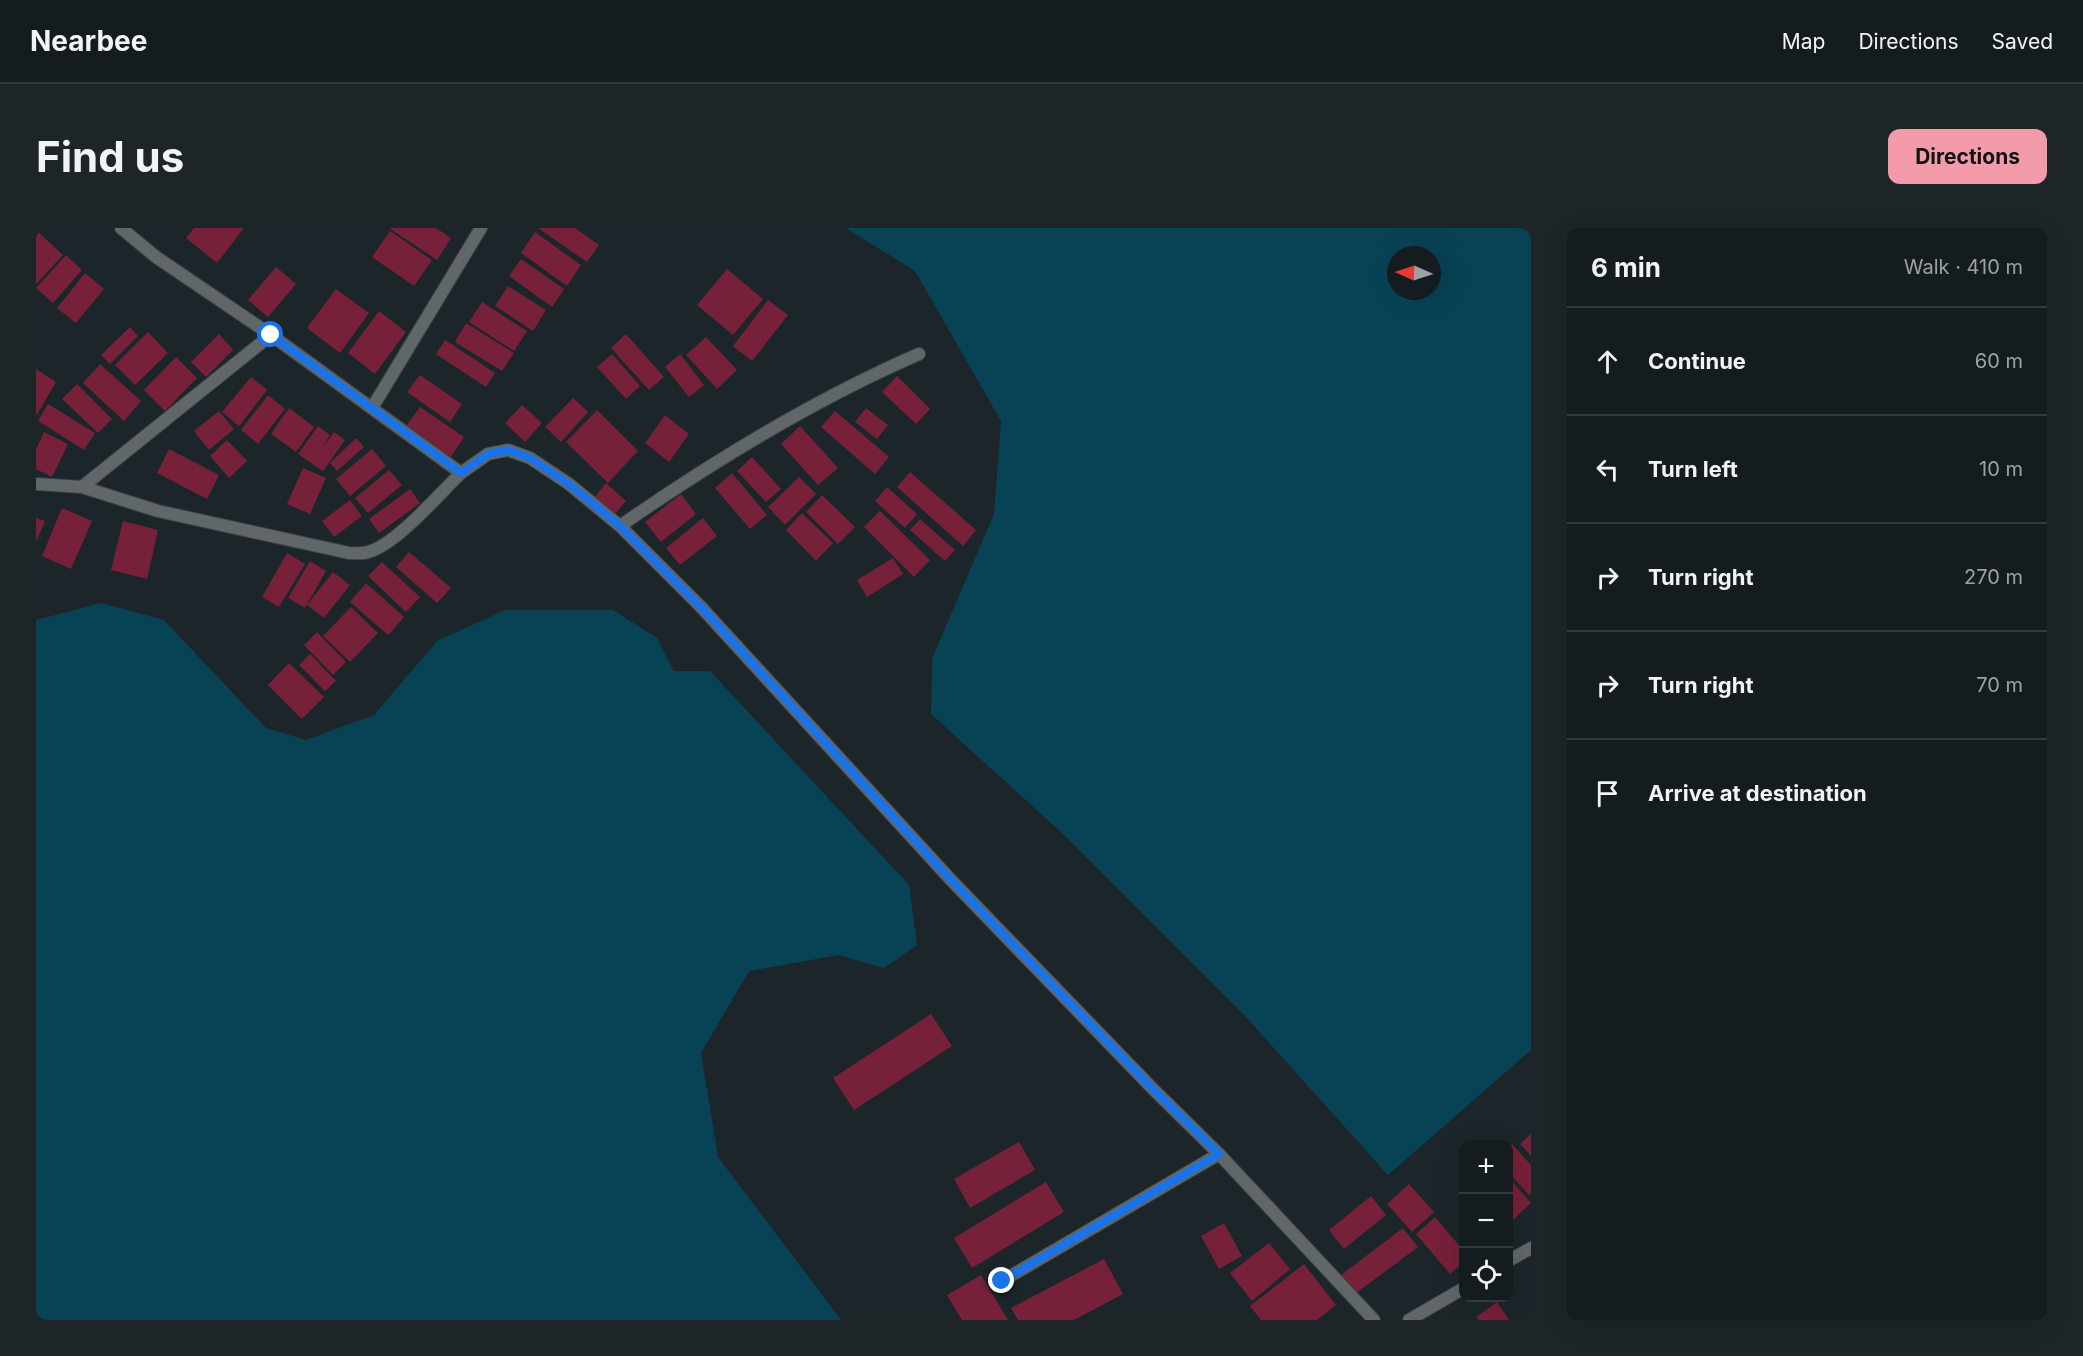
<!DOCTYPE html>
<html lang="en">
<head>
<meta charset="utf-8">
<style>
	body { margin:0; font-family:Inter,sans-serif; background:#1e2529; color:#f1f3f6 }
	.controls { position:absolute; right:18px; bottom:18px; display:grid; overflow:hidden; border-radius:12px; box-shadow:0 6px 24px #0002 }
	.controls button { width:54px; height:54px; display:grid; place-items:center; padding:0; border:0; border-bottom:2px solid #343a3e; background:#151c20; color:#f1f3f6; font:30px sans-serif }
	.compass { position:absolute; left:1351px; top:18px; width:54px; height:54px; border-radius:50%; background:#151c20; box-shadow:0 6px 24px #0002; rotate:273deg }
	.stop { position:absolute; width:18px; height:18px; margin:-14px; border:4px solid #1a73e8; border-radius:50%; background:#fff }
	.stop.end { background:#1a73e8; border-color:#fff; box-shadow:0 2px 6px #0008 }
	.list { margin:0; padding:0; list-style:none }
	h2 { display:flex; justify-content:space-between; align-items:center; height:78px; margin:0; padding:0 24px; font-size:26px }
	h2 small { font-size:20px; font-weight:400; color:#9da1a5 }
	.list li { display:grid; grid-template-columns:39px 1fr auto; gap:18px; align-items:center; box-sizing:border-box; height:108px; padding:0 24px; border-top:2px solid #343a3e }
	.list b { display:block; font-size:22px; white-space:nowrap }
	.list em { font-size:20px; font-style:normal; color:#9da1a5 }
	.icon { flex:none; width:33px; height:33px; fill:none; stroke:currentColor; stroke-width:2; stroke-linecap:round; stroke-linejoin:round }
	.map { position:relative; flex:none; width:1495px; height:1092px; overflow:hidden; border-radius:12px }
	header { display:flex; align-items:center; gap:36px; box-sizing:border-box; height:84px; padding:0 30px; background:#151c20; border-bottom:2px solid #343a3e }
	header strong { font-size:28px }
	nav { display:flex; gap:33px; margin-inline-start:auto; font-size:21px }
	.intro { display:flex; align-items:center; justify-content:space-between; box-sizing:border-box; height:144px; padding:0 36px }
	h1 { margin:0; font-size:42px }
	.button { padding:15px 27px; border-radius:12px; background:#f39aab; color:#111; font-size:21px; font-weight:700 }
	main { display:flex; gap:36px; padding:0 36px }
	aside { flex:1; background:#151c20; border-radius:12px; box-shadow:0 6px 24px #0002 }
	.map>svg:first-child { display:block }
</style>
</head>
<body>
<header>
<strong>Nearbee</strong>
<nav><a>Map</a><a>Directions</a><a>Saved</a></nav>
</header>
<div class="intro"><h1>Find us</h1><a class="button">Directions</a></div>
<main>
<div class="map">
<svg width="1495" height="1092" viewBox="0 0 1495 1092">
	<rect width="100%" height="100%" fill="#1c262a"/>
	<path fill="#084355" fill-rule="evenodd" d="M810,0H1495V822L1352,947L1210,789L1026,605L895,486L896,431L958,286L965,193L879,43ZM1360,27H1396V63H1360Z
		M65,375L128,392L230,500L270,512L338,487L401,413L469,382H577L621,410L638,443H674L873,657L881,717L848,740L803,727L713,743L665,825L682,929L805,1092H0V392Z"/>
	<path fill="#762039" d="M158,0H208L181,35L150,10Z
		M353,0H400L415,10L401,32Z
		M502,0H539L563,17L551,34Z
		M0,2L27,27L0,56Z
		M354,3L396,32L378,58L336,29Z
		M499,4L545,37L531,58L485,25Z
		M30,27L46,42L17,75L0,60Z
		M485,31L528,61L516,79L473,48Z
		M240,39L260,56L232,89L212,72Z
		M691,41L727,71L697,107L661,77Z
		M49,45L68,61L40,95L21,80Z
		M472,58L510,82L497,103L459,78Z
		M300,61L333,85L304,125L271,100Z
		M732,72L752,87L716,133L697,118Z
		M446,74L491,103L478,123L433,94Z
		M343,83L370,104L339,146L312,125Z
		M430,95L478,125L466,143L419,114Z
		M94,99L102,108L74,136L65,127Z
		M112,104L132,125L99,157L79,137Z
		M183,106L197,122L170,149L155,134Z
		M590,106L628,149L613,162L575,120Z
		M670,109L701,142L681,161L650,127Z
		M409,112L459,145L450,159L400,126Z
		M576,126L604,158L590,171L561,139Z
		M644,126L668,157L653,169L629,139Z
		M140,129L161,150L129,183L108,162Z
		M64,136L105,173L88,193L47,155Z
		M0,141L20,154L0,188Z
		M384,147L426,176L414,194L371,164Z
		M861,148L894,181L880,196L846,164Z
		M215,149L231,162L203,198L186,184Z
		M41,156L76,191L62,205L26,171Z
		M232,167L249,181L222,216L205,202Z
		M537,170L552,184L525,214L509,199Z
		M12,176L59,205L48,222L2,193Z
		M486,177L506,195L489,214L469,195Z
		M384,179L428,209L415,229L370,198Z
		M253,180L278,199L260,224L235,206Z
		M830,180L852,197L841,211L819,194Z
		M561,182L602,223L572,255L530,214Z
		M183,183L198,201L173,222L158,203Z
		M799,183L853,229L839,246L785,199Z
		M629,187L653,206L633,234L609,215Z
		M282,198L294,207L287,219L298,204L309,212L287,243L262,226Z
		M764,198L802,240L782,257L745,216Z
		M8,204L32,216L16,249L0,241V221Z
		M320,210L328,219L301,243L294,235Z
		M191,212L211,233L193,250L174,228Z
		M133,221L183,247L171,271L121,245Z
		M336,221L350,238L314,268L300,251Z
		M716,229L745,261L730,274L701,243Z
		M267,240L290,250L274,286L251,276Z
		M353,242L366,257L332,285L319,270Z
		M874,244L940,302L927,318L861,259Z
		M696,245L731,287L714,301L679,260Z
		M763,249L780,266L749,297L732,279Z
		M570,255L590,273L577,288L557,271Z
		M851,259L881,286L869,300L839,273Z
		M374,261L384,275L343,305L333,291Z
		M645,266L660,286L625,314L609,294Z
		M786,267L819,299L802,316L770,284Z
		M314,272L326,288L298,309L286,293Z
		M26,280L56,293L35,341L6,328Z
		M844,283L894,332L878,349L828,299Z
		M766,285L797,315L780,333L750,302Z
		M0,290L9,293L0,314Z
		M667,290L681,308L644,337L630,320Z
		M884,291L919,322L909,333L874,302Z
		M87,293L122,302L111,351L75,342Z
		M373,324L415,360L401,375L360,339Z
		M251,325L269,336L243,379L226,369Z
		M857,330L867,346L831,369L821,352Z
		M274,333L290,343L269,380L252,370Z
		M346,334L384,369L370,384L332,348Z
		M297,344L314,357L288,390L271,377Z
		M330,355L368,389L352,407L314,374Z
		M315,379L342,405L314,434L287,408Z
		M281,404L310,434L297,447L268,417Z
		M274,426L300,453L289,463L263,437Z
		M253,435L288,469L266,491L232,457Z
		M895,786L916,818L818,882L797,850Z
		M1495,906V928L1484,916Z
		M983,914L999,942L934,980L918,951Z
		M1476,916L1495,937V965L1493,967L1473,945V920Z
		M1473,950L1495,975L1476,993L1473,989Z
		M1010,954L1028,984L936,1040L918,1010Z
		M1373,956L1398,984L1376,1004L1351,976Z
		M1335,968L1350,987L1308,1021L1293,1002Z
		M1399,989L1428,1023V1034L1414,1046L1380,1006Z
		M1188,995L1206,1028L1183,1041L1165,1008Z
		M1367,1000L1382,1019L1319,1066L1305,1047Z
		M1233,1015L1254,1041L1216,1073L1194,1045Z
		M1068,1031L1087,1066L1038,1092H982L975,1080Z
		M1268,1036L1300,1077L1281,1092H1225L1214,1078Z
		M945,1047L972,1092H926L911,1067Z
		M1461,1074L1473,1092H1442L1440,1089Z"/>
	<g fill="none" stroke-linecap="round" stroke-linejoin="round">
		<defs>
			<path id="lane" d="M966,1053L1183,926"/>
			<path id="street" d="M85,0L120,29L235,107L425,245L452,226L472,222L494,230L533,256L584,298L665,379L915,652L1117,861L1183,926L1338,1092
				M336,180L445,0
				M0,256L46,259L122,283L313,325C319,325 326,326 332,324C360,317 403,266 425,245
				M46,259L235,107
				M584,298C679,232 777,172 883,126
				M1472,1033L1495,1020
				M1373,1092L1428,1060"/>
		</defs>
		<use href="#lane" stroke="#394347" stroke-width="14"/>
		<use href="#street" stroke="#394347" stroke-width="14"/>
		<use href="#lane" stroke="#616769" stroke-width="12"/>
		<use href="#street" stroke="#616769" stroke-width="12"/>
	</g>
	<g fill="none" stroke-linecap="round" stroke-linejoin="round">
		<path stroke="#1a73e8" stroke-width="8" d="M235,107L425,245L452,226L472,222L494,230L533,256L584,298L665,379L915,652L1117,861L1183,926L966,1053"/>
	</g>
</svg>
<div class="controls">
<button>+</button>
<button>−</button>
<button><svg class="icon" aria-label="locate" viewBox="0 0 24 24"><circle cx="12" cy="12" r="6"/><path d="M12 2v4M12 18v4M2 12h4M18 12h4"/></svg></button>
</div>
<svg class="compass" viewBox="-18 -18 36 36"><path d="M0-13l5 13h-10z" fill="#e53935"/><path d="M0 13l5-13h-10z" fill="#9da1a5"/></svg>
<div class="stop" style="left:235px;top:107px"></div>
<div class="stop end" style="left:966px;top:1053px"></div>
</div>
<aside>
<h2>6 min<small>Walk · 410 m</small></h2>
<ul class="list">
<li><svg class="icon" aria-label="ahead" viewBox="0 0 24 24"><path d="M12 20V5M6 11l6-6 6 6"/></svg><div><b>Continue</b></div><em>60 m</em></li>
<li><svg class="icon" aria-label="left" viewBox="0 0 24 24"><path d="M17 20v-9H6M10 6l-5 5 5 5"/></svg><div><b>Turn left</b></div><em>10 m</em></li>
<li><svg class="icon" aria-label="right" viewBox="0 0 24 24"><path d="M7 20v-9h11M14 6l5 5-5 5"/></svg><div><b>Turn right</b></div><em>270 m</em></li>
<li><svg class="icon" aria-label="right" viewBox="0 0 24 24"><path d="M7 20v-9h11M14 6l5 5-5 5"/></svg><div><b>Turn right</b></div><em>70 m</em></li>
<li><svg class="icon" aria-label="arrive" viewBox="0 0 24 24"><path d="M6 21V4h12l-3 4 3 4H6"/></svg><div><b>Arrive at destination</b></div></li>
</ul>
</aside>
</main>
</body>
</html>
